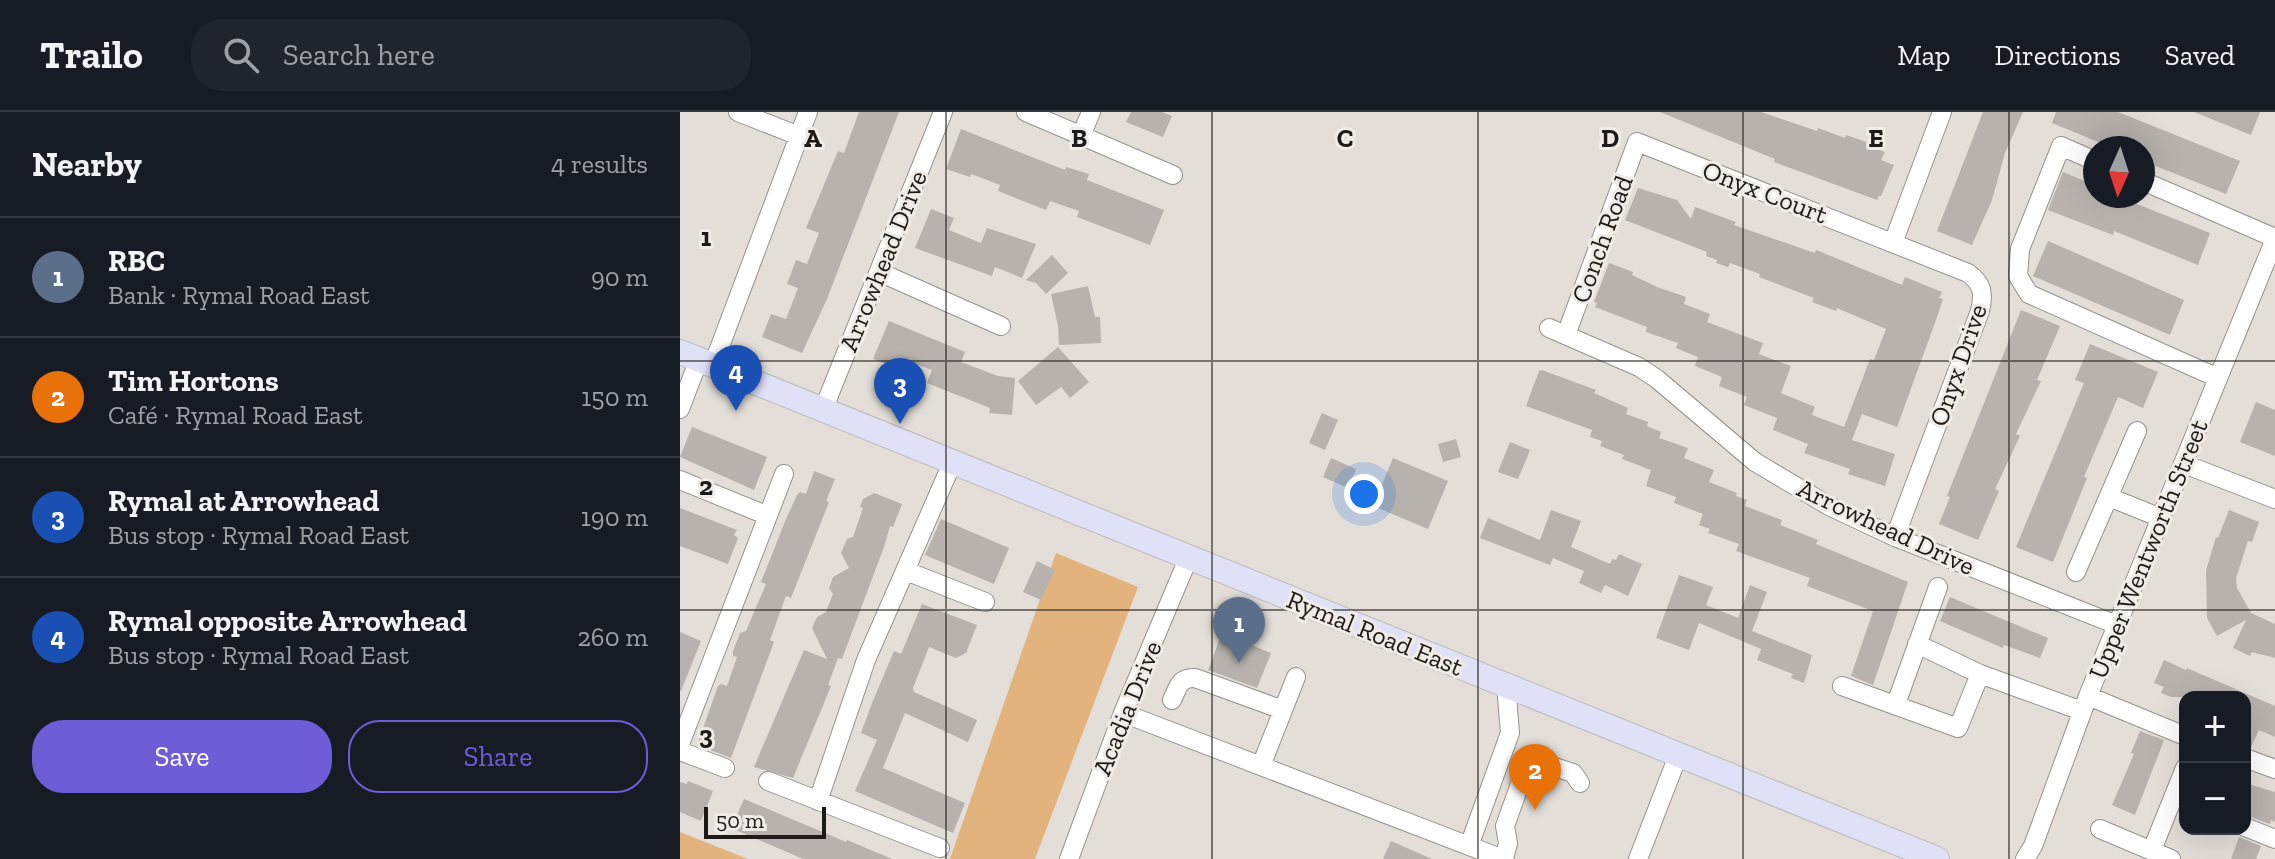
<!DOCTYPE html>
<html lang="en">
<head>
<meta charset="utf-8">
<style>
	body { margin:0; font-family:"Zilla Slab",serif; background:#20242c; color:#f1f3f6 }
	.controls { position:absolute; right:24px; bottom:24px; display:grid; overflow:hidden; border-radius:16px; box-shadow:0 8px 32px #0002 }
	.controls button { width:72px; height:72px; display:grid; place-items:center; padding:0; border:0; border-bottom:2px solid #363941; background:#171b24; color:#f1f3f6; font:40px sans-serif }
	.compass { position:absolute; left:1403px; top:24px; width:72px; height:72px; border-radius:50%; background:#171b24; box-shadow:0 8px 32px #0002; rotate:183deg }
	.scale { position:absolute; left:24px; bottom:20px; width:122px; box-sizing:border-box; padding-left:8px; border:4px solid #1d1b19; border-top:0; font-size:22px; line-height:28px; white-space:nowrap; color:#1d1b19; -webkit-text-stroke:6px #f0ebe5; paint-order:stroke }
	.you { position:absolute; left:684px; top:382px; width:28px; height:28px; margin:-20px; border:6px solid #fff; border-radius:50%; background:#1a73e8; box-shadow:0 0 0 12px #1a73e833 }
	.badge { display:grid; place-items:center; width:52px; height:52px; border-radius:50%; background:#6f5dd7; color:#fff; font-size:26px; font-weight:700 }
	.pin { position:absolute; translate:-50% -66px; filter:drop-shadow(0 2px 4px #0008) }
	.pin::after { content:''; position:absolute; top:42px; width:28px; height:24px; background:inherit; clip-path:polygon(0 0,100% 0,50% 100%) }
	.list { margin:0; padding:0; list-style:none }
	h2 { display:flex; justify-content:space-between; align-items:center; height:104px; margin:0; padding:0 32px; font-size:34px }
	h2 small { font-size:26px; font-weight:400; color:#9ea1a6 }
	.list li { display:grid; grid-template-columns:52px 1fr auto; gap:24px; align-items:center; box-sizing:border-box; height:120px; padding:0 32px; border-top:2px solid #363941 }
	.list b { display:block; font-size:30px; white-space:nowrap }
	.list p { margin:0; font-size:26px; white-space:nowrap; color:#9ea1a6 }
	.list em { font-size:26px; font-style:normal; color:#9ea1a6 }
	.actions { display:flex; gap:16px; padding:24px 32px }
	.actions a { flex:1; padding:18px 0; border:2px solid #6f5dd7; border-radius:32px; text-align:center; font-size:28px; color:#6f5dd7 }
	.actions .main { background:#6f5dd7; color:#fff }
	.icon { flex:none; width:44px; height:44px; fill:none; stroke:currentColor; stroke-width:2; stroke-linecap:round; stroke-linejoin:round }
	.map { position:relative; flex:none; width:1595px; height:747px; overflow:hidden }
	header { display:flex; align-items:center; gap:48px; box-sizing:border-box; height:112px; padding:0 40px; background:#171b24; border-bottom:2px solid #363941 }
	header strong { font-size:38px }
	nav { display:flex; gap:44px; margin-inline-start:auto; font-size:28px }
	.search { width:560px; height:72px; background:#20242c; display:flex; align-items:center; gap:20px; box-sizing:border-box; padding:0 28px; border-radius:32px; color:#9ea1a6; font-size:30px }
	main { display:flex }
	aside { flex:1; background:#171b24 }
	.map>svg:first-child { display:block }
</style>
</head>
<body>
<header>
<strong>Trailo</strong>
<div class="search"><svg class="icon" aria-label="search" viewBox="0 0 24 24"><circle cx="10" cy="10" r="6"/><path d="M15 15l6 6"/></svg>Search here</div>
<nav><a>Map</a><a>Directions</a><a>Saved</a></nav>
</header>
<main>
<aside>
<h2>Nearby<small>4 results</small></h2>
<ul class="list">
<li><span class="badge" style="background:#5c6f8a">1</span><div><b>RBC</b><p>Bank · Rymal Road East</p></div><em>90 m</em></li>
<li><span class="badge" style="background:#e8710a">2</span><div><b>Tim Hortons</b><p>Café · Rymal Road East</p></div><em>150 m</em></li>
<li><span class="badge" style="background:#1a4fb4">3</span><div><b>Rymal at Arrowhead</b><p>Bus stop · Rymal Road East</p></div><em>190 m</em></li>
<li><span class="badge" style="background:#1a4fb4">4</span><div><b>Rymal opposite Arrowhead</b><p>Bus stop · Rymal Road East</p></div><em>260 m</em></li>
</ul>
<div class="actions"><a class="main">Save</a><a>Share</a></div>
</aside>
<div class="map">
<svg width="1595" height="747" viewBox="0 0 1595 747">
	<rect width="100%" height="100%" fill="#e3ded8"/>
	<path fill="#e3b37e" d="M376,441L458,475L355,747H270Z
		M0,720L68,747H0Z"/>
	<path fill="#b7b2ad" d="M179,0H219L147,187L122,241L82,225L91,202L106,207L118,176L107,172L116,148L127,152L139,121L126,116L158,39L164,41Z
		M451,0H482L492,4L483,25L446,10Z
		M980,0H1081L1137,19L1138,16L1165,26L1166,23L1192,32L1191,34L1205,40L1201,48L1214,53L1201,84H1199L1197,88L1094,50L1095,47Z
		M1303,0H1343L1325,41L1312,88L1292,133L1257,119Z
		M1376,0H1438L1560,49L1546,82L1463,49V36H1433L1372,11Z
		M1514,0H1580L1571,23Z
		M281,17L385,58L386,55L409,62L407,68L484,98L470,133L397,105L399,99L370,89L366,98L318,79L320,73L291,62L290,65L266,57Z
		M1383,60L1415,73V84H1448L1447,88L1530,121L1518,153L1434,119L1433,123L1368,98Z
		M958,76L997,88L1011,107L1015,95L1056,110L1054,113L1135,141L1136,138L1222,173L1225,165L1262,180L1259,186L1263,187L1256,208L1217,315L1182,302L1172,328L1215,342L1205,374L1168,362L1170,357L1124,341L1128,332L1093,318L1097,306L1064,293L1067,285L1039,274L1042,265L1015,254L1018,245L996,236L998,231L966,220L967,215L915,195L917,191L914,190L929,151L953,160L952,163L977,175L1006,185L1004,192L1030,202L1027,210L1083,231L1079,242L1111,254L1101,281L1135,295L1132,303L1164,315L1190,247L1194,248L1206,217L1157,196L1156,199L1132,190L1134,186L1079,165L1080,162L1050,151L1048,155L1036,151L1037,148L1026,144L1027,140L945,108Z
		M251,97L274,106L269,118L301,131L307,116L356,132L342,166L315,155L312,164L235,136Z
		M1368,129L1504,188L1490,223L1353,164Z
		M372,143L388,161L366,182L356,171L346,168Z
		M408,174L415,205H420L421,231L379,233L378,214L371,182Z
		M1341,198L1380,214L1357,268L1361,269L1336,322L1340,324L1315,377L1319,379L1298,428L1259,412L1270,385L1267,384Z
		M209,209L285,240L281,250L318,264L335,266L332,303L309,301L310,296L247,271L252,258L220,246L216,256L193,247Z
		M1410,232L1478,260L1463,296L1438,285L1404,365L1407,366L1373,450L1336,435L1404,271L1395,268Z
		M378,235L409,270L390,286L381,275L356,293L338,269Z
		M862,258L916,278L914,281L948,296L946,302L968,310L967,314L981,320L979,326L1008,336L1004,346L1034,358L1029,370L1057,381L1056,384L1067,388L1065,394L1102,408L1100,413L1138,428L1136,432L1228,470L1193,573L1171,564L1193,499L1127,474L1130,466L1056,439L1059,432L1028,421L1030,417L1019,413L1023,402L994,391L996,385L966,374L971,358L942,347L944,343L920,334L922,329L910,325L912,318L846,294L859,259Z
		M1576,290L1595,298V344L1560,330Z
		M642,301L658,308L645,338L629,331Z
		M12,315L87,345L74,378L0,345Z
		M776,327L781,345L763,350L758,332Z
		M830,330L850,338L838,367L818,360Z
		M651,346L676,357L668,376L643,365Z
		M713,346L768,369L748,417L693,394Z
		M134,359L155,367L146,389L149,390L111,486L106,484L90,528L94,530L51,646L17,633L38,574L41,572L47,574L57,545L53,544V539L60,521L66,519L74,500L86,472L81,470L106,407L117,383L120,380L126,382Z
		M194,381L222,392L213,415L210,414L204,435L162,547L158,546L148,573L151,574L113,666L74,655L124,538L147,547L132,516L137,505L146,500L153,482L149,476L153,465L169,456L161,441L167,427L173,425L183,396L180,395L183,387Z
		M0,396L57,418L54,423L58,426L48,452L0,434Z
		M871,398L901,409L891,435L930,452L932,447L936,448L939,442L962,452L948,484L925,473L921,481L899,471L904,459L873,446L870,453L800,426L808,406L860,428Z
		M1549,398L1579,410L1572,430L1568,429L1556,466L1557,476L1571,501L1595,512V546L1572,540L1570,544L1553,536L1566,508L1537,524L1527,506L1526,458L1536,425L1538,426Z
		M261,407L329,436L314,472L245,443Z
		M357,449L375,458L361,488L343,480Z
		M999,463L1033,475L1026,493L1058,506L1070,473L1087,480L1072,519L1132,543L1124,571L1111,566L1113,562L1077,548L1081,537L1019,511L1009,538L976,526Z
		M1270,485L1368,526L1360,546L1324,533L1323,536L1260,509Z
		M242,492L297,513L286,541L276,546L249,535L233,576L234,580L297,608L288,630L225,601L203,656L285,691L273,721L175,679L197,628L181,621L192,591L214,539L221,542Z
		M0,520L21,529L1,579H0Z
		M542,521L591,541L577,576L528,558Z
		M1484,548L1506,558L1507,556L1595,594V625L1579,618L1571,635L1565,634V620L1569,610L1565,608V585H1491L1481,581L1484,575L1474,571Z
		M1460,619L1484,628L1455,703L1432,693L1454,642L1451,641Z
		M8,669L33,679L21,709L0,700V670L7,672Z
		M1565,671L1595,680V710L1591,708L1590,712L1568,704L1569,700L1565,698Z
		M64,687L166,730L167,728L212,747H123L51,716Z
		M1559,725L1581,734L1576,747H1551Z
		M711,729L752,747H703Z"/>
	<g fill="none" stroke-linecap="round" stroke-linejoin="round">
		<defs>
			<path id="minor" d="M58,0L119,24
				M346,0L493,63
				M401,24L411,0
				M1415,49L1381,34L1340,137L1338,164L1349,182L1538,266
				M1463,69L1595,126
				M1213,131L1262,0
				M199,160L321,214
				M869,216L959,255L977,267L1075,350L1149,394L1215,425L1437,513
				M886,223L957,30L1288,161C1303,172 1304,182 1300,199L1215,425
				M33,253L128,0
				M0,297L19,247
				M143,298L263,0
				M1504,352L1595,387
				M0,368L86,403
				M1429,385L1481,406
				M226,459L305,490
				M1396,460L1457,319
				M1237,532L1300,562L1402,599
				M1162,574L1278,616L1300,562
				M1408,584L1505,624
				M492,588C498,576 499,565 515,566L603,598
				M1216,592L1258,475
				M443,601L823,747
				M0,632L104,362
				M0,639L45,656
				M1565,646L1595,657
				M581,654L616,565
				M88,669L260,736
				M138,689L186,548L273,349
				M1565,715L1595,727
				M1420,717L1491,747
				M789,734L830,621L826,573
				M1472,738L1505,656
				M389,747L443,601L508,447
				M824,747L828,731L825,714L845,658L859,650L893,661L900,671
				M958,747L999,641
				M1345,747L1353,734L1408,584L1595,127"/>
			<path id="major" d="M0,240L1257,747"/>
		</defs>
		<use href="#minor" stroke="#97928d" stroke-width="20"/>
		<use href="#major" stroke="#bbbbba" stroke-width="26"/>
		<use href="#minor" stroke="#fff" stroke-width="18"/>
		<use href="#major" stroke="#e0e0f7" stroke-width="24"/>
	</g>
	<path fill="none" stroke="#1d1b19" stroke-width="2" stroke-opacity="0.55" d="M266,0V747M532,0V747M798,0V747M1063,0V747M1329,0V747M0,249H1595M0,498H1595"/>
	<g text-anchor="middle" stroke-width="6" stroke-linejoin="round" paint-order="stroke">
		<g font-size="26" fill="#1d1b19" stroke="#f0ebe5">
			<text transform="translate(1085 80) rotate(21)" y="9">Onyx Court</text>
			<text transform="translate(922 127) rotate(-70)" y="9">Conch Road</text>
			<text transform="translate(203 149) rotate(-68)" y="9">Arrowhead Drive</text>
			<text transform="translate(1278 253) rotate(-71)" y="9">Onyx Drive</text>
			<text transform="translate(1206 415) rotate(25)" y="9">Arrowhead Drive</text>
			<text transform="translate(1468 437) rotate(-68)" y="9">Upper Wentworth Street</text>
			<text transform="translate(695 521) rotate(22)" y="9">Rymal Road East</text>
			<text transform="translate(447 596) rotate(-68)" y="9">Acadia Drive</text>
		</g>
	</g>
	<g font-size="26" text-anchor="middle" font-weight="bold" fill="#1d1b19" stroke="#f0ebe5" stroke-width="6" stroke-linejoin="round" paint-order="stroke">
		<text x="133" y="35">A</text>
		<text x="399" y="35">B</text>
		<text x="665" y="35">C</text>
		<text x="930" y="35">D</text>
		<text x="1196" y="35">E</text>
		<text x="26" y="134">1</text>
		<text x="26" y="383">2</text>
		<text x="26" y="632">3</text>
	</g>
</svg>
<div class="controls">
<button>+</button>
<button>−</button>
</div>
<svg class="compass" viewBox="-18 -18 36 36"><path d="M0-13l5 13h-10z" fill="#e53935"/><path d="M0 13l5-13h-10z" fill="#9ea1a6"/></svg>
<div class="scale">50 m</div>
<div class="you"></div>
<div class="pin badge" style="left:559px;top:551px;background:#5c6f8a">1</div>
<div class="pin badge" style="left:855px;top:698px;background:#e8710a">2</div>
<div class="pin badge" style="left:220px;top:312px;background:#1a4fb4">3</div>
<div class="pin badge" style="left:56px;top:299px;background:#1a4fb4">4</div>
</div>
</main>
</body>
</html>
